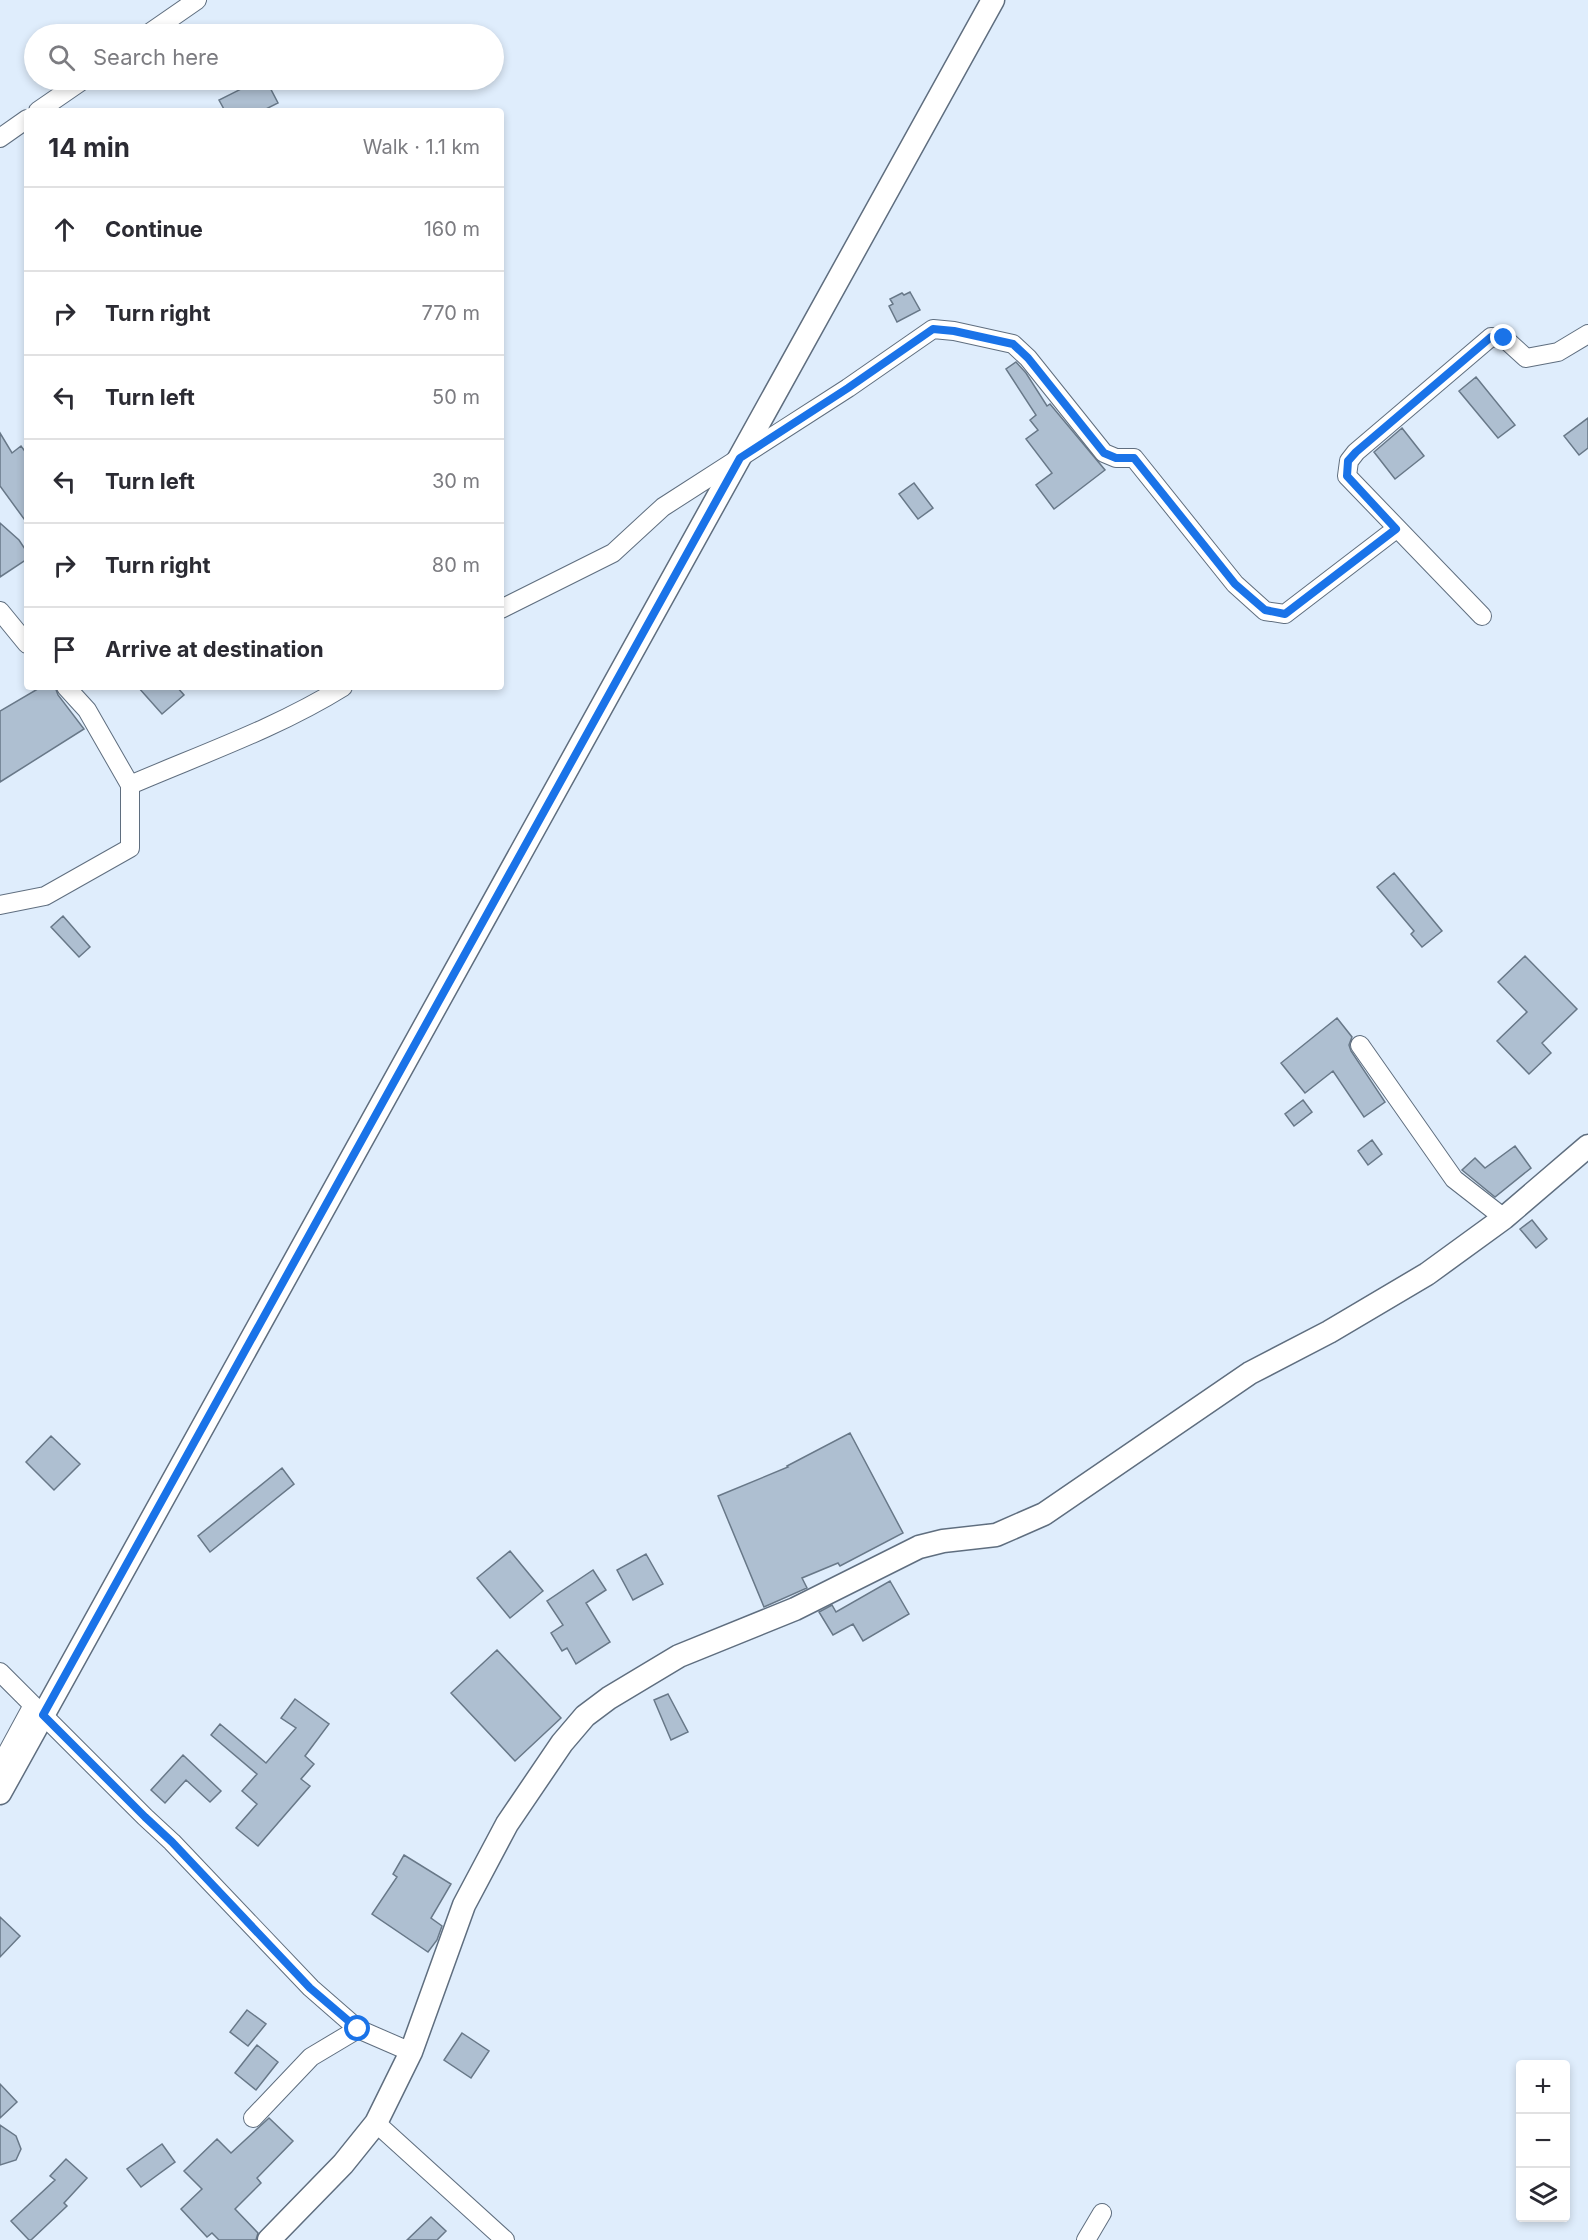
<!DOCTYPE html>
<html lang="en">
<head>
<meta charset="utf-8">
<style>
	body { margin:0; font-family:Inter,sans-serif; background:#f7f7f7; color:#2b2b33 }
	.controls { position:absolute; right:18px; bottom:18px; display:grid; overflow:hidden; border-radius:6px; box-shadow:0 3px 9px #0003 }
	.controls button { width:54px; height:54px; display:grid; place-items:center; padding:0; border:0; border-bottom:2px solid #e1e1e2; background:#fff; color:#2b2b33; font:30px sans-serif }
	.stop { position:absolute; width:18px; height:18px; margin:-14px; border:4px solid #1a73e8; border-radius:50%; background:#fff }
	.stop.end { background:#1a73e8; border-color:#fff; box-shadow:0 2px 6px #0008 }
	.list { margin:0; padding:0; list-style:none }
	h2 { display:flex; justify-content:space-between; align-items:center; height:78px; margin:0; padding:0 24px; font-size:26px }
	h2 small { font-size:20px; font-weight:400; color:#7c7c81 }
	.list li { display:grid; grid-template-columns:39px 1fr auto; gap:18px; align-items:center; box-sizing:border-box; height:84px; padding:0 24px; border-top:2px solid #e1e1e2 }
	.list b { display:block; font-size:22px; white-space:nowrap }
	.list em { font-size:20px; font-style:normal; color:#7c7c81 }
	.icon { flex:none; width:33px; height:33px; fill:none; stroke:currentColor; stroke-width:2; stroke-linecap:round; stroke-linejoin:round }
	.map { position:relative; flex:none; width:1588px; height:2240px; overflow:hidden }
	.search { position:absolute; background:#fff; box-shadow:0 3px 9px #0003; left:24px; top:24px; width:480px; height:66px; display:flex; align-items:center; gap:15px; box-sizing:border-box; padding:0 21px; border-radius:33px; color:#7c7c81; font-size:22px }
	.panel { position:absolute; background:#fff; box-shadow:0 3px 9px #0003; left:24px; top:108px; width:480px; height:582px; border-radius:6px }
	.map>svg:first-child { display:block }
</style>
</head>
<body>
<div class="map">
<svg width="1588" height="2240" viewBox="0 0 1588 2240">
	<rect width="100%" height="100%" fill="#dfedfc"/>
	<path fill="#aebfd1" stroke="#687888" stroke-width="1.5" d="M259,80H266L278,103L262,111H225L219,100Z
		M910,292L920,310L897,322L889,306L893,304L890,299L902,293L904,295Z
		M1016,362L1026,373L1047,406L1050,404L1105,470L1054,509L1036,485L1052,473L1026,439L1038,430L1030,420L1036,415L1006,369Z
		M1476,377L1515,425L1498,438L1459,391Z
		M1588,418V448L1579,455L1564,436Z
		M1402,428L1424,456L1395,479L1374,452Z
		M0,433L12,453L21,446L27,454V523L0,486Z
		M914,483L933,508L918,519L899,494Z
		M0,523L19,540L27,552V559L0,577Z
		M41,687H55L58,695L84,729L0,782V711Z
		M138,687H177L184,695L162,714Z
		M1394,873L1442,931L1422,947L1411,934L1414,931L1377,887Z
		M63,916L90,947L79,957L51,927Z
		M1525,956L1577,1009L1542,1043L1551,1053L1529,1074L1497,1041L1527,1012L1498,982Z
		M1337,1018L1352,1037L1349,1045L1351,1051L1385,1102L1364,1117L1333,1071L1305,1093L1281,1063Z
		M1303,1100L1312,1112L1294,1126L1285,1114Z
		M1372,1140L1382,1154L1368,1165L1358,1151Z
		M1515,1146L1531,1168L1495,1197L1462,1170L1475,1158L1485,1168Z
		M1532,1220L1547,1239L1536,1248L1520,1229Z
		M850,1433L903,1533L840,1566L838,1563L802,1578L807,1588L764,1607L718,1496L788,1467L787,1466Z
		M51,1436L80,1464L54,1490L26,1462Z
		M282,1468L294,1484L210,1552L198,1536Z
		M510,1551L543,1591L510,1618L477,1578Z
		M646,1554L663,1584L633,1600L617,1570Z
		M593,1570L606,1590L586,1603L610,1642L576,1664L567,1648L562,1651L551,1633L563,1625L547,1601Z
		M890,1581L909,1614L863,1641L853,1624L833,1635L819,1612L832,1605L836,1612Z
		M497,1650L561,1718L515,1761L451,1693Z
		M668,1694L688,1732L671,1740L654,1700Z
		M295,1699L329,1724L305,1756L314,1764L301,1779L310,1786L258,1846L236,1828L257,1804L242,1791L257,1774L211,1735L220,1724L266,1763L296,1728L281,1718Z
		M183,1755L221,1791L210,1802L186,1780L165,1803L151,1790Z
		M404,1855L451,1884L431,1918L442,1926L437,1940L428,1952L372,1914L397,1877L393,1874Z
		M0,1917L20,1936L0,1957Z
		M247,2010L266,2024L248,2046L230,2032Z
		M462,2033L489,2051L471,2078L444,2060Z
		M257,2045L278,2062L256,2090L235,2073Z
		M0,2084L17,2102L0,2118Z
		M269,2118L293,2141L257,2178L261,2183L235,2209L258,2233L256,2240H219L212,2233L207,2237L181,2209L202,2189L184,2171L217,2139L231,2153Z
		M0,2125L16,2136L21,2149L16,2160L0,2165Z
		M162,2144L175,2162L141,2187L127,2169Z
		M66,2159L87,2178L64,2203L67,2206L31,2240H29L11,2221L55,2180L50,2176Z
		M431,2217L446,2231L437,2240H407Z"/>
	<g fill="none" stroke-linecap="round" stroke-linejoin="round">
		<defs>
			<path id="minor" d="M148,34L197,0
				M38,111L83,80
				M0,138L27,119
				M501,609L613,553L663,507L848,388L933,329L954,331L1013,344L1028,358L1104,453L1116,458H1134L1235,584L1265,611L1285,614L1396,529
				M0,611L27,644
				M1482,616L1347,476L1349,461L1356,452L1491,337L1504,338L1526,358L1558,352L1588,334
				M130,785C202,754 277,728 343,687
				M0,905L45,896L130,848V785L87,710L66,687
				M1360,1045L1454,1179L1504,1218
				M0,1672L145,1817L172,1842L311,1988L358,2029L411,2052
				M0,1766L33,1705
				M253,2118L311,2057L358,2029
				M376,2123L505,2240
				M1086,2240L1102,2213"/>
			<path id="tertiary" d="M0,1793L993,0
				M269,2240L343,2164L376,2123L411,2052L464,1905L507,1824L562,1743L585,1716L609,1698L679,1656L795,1609L919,1547L943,1541L996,1535L1044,1514L1250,1373L1329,1332L1427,1274L1504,1218L1588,1146"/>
		</defs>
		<use href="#minor" stroke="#5f6e7f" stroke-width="20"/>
		<use href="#tertiary" stroke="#5f6e7f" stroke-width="25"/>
		<use href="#minor" stroke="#fff" stroke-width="18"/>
		<use href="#tertiary" stroke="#fff" stroke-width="22"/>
	</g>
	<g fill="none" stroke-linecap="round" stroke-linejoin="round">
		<path stroke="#1a73e8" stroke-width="8" d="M358,2029L310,1988L172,1842L145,1817L43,1715L740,458L848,388L933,329L954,331L1013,344L1028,358L1104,453L1116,458H1134L1235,584L1265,610L1285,614L1396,529L1347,476L1348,461L1356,452L1491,337L1504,338"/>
	</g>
</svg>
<div class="controls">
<button>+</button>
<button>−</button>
<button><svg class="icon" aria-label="layers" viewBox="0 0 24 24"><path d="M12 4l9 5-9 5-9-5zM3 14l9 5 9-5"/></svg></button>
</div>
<div class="stop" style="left:358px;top:2029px"></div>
<div class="stop end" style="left:1504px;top:338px"></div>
<div class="search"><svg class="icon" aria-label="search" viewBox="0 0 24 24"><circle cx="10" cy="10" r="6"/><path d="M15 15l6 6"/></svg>Search here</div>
<section class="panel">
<h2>14 min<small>Walk · 1.1 km</small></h2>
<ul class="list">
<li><svg class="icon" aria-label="ahead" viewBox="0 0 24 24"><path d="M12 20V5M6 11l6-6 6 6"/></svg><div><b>Continue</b></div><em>160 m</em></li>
<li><svg class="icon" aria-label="right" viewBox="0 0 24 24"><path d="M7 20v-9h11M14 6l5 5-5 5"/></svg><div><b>Turn right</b></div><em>770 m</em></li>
<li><svg class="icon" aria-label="left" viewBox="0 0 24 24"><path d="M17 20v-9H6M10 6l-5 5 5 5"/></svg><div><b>Turn left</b></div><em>50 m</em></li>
<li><svg class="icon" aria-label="left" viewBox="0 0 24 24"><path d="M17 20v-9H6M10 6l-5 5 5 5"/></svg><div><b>Turn left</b></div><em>30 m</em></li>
<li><svg class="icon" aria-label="right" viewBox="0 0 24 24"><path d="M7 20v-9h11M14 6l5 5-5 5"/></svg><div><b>Turn right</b></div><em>80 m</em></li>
<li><svg class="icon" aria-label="arrive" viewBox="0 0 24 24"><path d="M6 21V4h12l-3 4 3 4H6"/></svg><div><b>Arrive at destination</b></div></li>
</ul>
</section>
</div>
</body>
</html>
